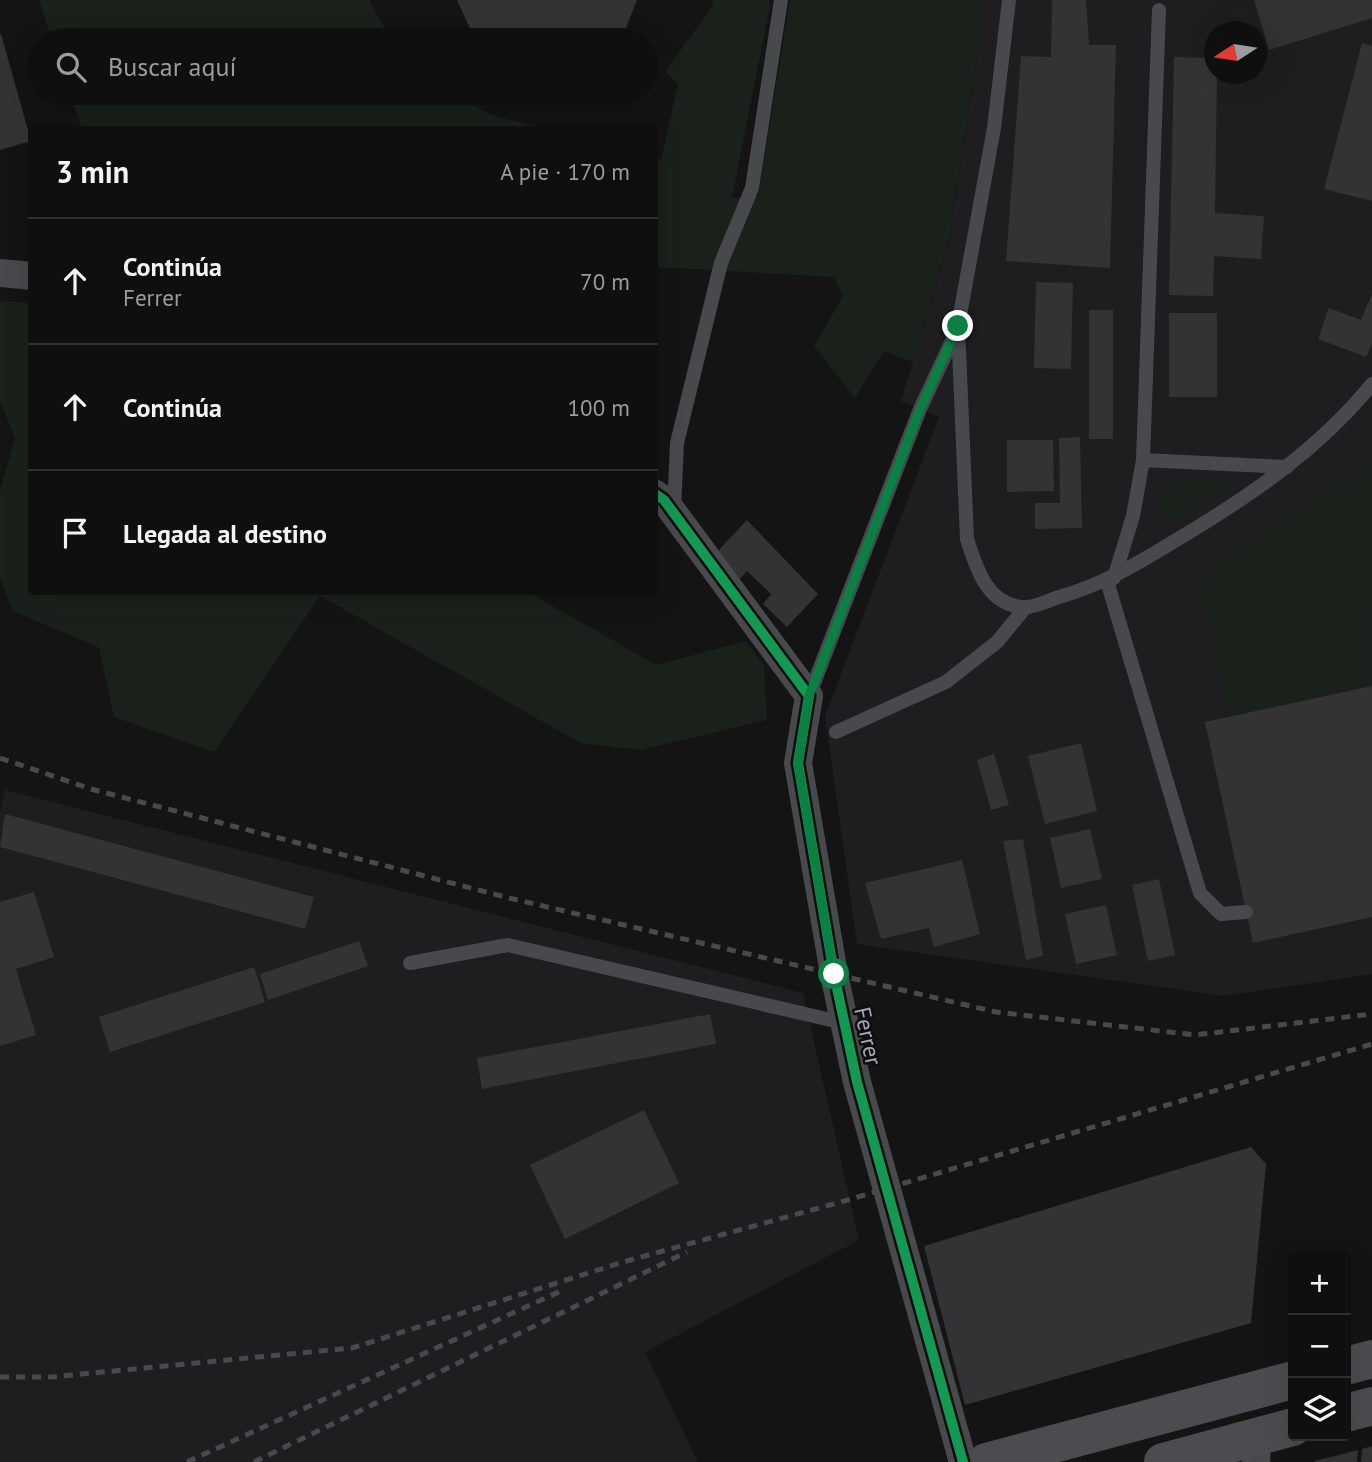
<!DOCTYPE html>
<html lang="es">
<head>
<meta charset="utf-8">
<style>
	body { margin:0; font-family:"PT Sans",sans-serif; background:#1d1d1d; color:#f1f3f6 }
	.controls { position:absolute; right:21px; bottom:21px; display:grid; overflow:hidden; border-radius:7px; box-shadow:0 7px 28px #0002 }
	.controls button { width:63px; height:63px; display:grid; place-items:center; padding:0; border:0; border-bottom:2px solid #2f2f2f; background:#0f0f0f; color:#f1f3f6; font:35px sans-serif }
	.compass { position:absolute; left:1204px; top:21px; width:63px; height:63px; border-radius:50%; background:#0f0f0f; box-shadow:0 7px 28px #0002; rotate:258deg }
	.stop { position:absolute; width:21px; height:21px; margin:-16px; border:5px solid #0b8043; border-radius:50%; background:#fff }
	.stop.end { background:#0b8043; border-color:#fff; box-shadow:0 2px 7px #0008 }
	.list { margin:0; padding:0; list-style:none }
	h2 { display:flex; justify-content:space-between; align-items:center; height:91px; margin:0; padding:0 28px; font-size:30px }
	h2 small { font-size:23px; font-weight:400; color:#9b9c9e }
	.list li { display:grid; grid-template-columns:46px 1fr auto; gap:21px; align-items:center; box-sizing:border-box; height:126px; padding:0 28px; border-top:2px solid #2f2f2f }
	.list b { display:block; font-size:26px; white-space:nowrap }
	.list p { margin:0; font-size:23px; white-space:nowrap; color:#9b9c9e }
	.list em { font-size:23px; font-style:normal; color:#9b9c9e }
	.icon { flex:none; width:38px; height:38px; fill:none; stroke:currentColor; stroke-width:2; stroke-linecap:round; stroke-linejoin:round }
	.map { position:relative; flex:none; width:1372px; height:1462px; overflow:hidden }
	.search { position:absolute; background:#0f0f0f; box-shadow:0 7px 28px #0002; left:28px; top:28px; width:630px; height:77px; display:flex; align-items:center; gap:18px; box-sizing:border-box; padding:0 24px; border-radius:38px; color:#9b9c9e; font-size:26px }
	.panel { position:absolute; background:#0f0f0f; box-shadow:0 7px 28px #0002; left:28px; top:126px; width:630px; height:469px; border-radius:7px }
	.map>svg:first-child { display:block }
</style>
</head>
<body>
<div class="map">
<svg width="1372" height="1462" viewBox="0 0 1372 1462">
	<rect width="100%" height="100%" fill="#141414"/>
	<path fill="#1e1e20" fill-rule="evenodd" d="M980,0H1372V974L1224,996L857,944L825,716L939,417L901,401L948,245L980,38ZM1214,32H1256V74H1214Z
		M5,790L803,993L859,1240L645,1352L698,1462H0V812Z"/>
	<path fill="#1a211b" d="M39,0H369L391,40H52Z
		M712,0H769L770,6L732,198L758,196L790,0H980V38L948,245L913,362L884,351L855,398L814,346L843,296L834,277L655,267L654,158L661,160L678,84L665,71L713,6Z
		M70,93H451L489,114L546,129H82Z
		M0,301L31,303L32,592H528L656,665L746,641L764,665L767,720L640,750L581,743L320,596L214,752L114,717L99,647L12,611L0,577V490L15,438L0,401Z
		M1371,468L1372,686L1229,717L1199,576Z
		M1176,479L1231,480L1183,522L1166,519L1157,502L1160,488Z"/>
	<path fill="#333335" d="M457,0H637L621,40H486L473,35Z
		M1052,0H1086L1089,45H1116L1110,268L1006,261L1021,56L1051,57Z
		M1254,0H1372V18L1269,50Z
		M1,34L31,141L0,150V35Z
		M1362,43L1372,46V201L1324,189Z
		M1174,57L1214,58V74H1217L1215,213L1264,216L1261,259L1214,256L1213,296L1169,295Z
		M1036,282L1073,283L1071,369L1034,368Z
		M1372,294V344L1366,357L1318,339L1329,308L1361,320Z
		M1089,310H1113V439H1089Z
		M1169,313H1217V397H1169Z
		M1080,437L1082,528L1035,529V503H1060L1059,438Z
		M1007,440H1053L1054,491L1007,492Z
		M747,520L818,594L787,627L763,604L771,594L747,571L740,579L716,553Z
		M1372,686V917L1253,943L1205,722Z
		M1081,743L1097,811L1045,824L1028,756Z
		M994,754L1009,805L991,810L977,760Z
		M5,814L314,897L305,929L0,847Z
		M1090,829L1102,879L1061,888L1050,838Z
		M1023,839L1043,956L1026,960L1003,841Z
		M962,860L980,934L934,947L929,928L881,939L865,883Z
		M1159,879L1175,955L1148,961L1132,885Z
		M34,892L54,957L16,969L36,1035L0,1046V902Z
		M1106,905L1117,955L1076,964L1065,914Z
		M359,941L368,966L268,1000L260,974Z
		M254,967L265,1002L110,1052L99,1017Z
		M710,1014L716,1044L482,1089L477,1058Z
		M644,1110L679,1183L565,1239L530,1165Z
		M1251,1147L1266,1164L1251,1323L965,1405L924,1246Z
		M1372,1446V1462H1361L1362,1449Z
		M1358,1450L1357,1462H1315V1461Z"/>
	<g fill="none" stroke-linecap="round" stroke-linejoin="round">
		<path stroke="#48494d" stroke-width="14" d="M1009,0L994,128L958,326L967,539C976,567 987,606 1024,607C1034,608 1049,600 1059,597C1105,584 1142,561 1183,536C1253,494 1320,448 1372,384
			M1143,460L1287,467
			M674,510L677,443L721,263L752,188L781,0
			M1114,578L1133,516L1143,460L1159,10
			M1107,581L1200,893L1221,914L1246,912
			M809,696L920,409L957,330
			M836,732L946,682L997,642L1025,608
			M410,963L508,945L844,1023"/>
		<path stroke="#48494d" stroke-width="28" d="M0,273L32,276
			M654,493L664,500L809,696L798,763L834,974L857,1082L963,1462
			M1256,1462L1258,1436"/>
		<path stroke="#4a4c4f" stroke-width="38" d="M1346,1366L1372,1359
			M1346,1413L1372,1406
			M986,1462L1293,1380
			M1163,1462L1293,1427"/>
		<path stroke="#48494c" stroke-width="5" stroke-dasharray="9 7" stroke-linecap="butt" d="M0,758L91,789L509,898L996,1012L1195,1035L1372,1014
			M0,1377H51L352,1348L623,1262L841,1202L1372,1044
			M187,1462L563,1290
			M254,1462L687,1252"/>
		<defs>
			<path id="cycleway" d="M654,493L664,500L809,696L798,763L834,974L857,1082L963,1462"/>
		</defs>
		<use href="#cycleway" stroke="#0e0e10" stroke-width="15"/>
		<use href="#cycleway" stroke="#139951" stroke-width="10"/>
	</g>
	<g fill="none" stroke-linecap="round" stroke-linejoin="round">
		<path stroke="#0b8043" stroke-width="9" d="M834,974L798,764L809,696L920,409L958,326"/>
	</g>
	<g text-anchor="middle" stroke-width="5" stroke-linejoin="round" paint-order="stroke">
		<g font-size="23" fill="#a5abb6" stroke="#0e0e10">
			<text transform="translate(868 1036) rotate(78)" y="8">Ferrer</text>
		</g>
	</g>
</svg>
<div class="controls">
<button>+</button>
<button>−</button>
<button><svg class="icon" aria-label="layers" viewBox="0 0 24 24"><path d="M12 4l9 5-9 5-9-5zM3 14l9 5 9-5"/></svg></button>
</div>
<svg class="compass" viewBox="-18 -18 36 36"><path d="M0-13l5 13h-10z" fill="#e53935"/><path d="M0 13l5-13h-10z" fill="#9b9c9e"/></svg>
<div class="stop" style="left:834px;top:974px"></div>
<div class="stop end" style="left:958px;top:326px"></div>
<div class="search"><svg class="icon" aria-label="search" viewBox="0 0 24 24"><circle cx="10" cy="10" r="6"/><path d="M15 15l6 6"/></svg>Buscar aquí</div>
<section class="panel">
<h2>3 min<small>A pie · 170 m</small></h2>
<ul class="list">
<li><svg class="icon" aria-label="ahead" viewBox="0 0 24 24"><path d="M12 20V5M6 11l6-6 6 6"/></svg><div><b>Continúa</b><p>Ferrer</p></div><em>70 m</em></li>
<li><svg class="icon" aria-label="ahead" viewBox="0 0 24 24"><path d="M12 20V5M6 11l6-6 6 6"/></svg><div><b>Continúa</b></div><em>100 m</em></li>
<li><svg class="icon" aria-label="arrive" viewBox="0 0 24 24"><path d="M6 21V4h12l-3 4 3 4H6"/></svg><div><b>Llegada al destino</b></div></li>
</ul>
</section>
</div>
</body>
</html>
